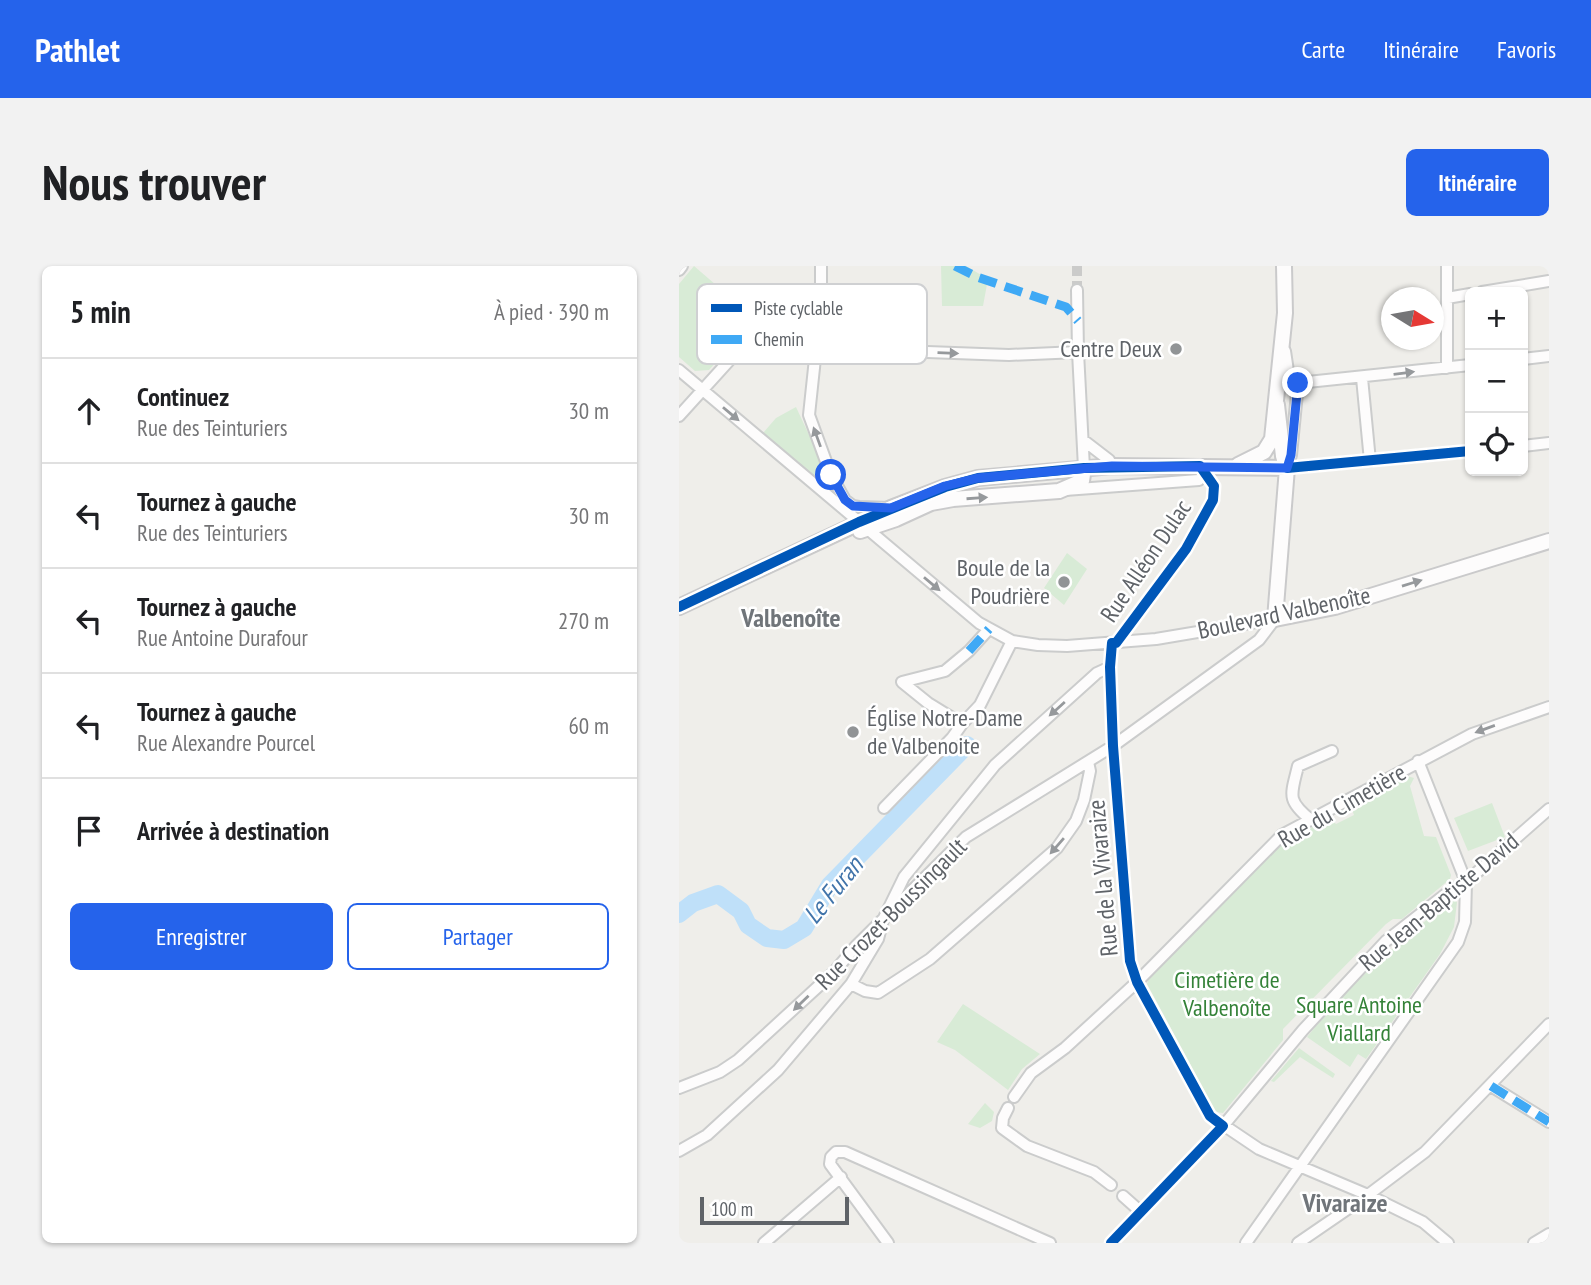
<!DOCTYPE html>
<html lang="fr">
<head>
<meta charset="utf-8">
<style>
	body { margin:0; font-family:"PT Sans Narrow",sans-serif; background:#f2f2f2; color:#202124 }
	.controls { position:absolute; right:21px; top:21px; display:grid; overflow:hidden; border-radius:10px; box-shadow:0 2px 5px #0004 }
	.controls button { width:63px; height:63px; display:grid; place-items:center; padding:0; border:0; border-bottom:2px solid #e0e0e0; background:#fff; color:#202124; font:35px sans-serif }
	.compass { position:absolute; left:702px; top:21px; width:63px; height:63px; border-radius:50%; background:#fff; box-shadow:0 2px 5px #0004; rotate:101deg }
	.scale { position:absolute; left:21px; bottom:18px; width:149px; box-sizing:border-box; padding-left:7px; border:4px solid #5f6368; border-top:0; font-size:19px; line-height:24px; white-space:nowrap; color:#5f6368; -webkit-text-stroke:5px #fff; paint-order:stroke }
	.stop { position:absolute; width:21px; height:21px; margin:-16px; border:5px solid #2563eb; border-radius:50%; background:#fff }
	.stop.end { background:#2563eb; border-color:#fff; box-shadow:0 2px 7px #0008 }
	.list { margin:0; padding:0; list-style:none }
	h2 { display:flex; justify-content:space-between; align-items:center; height:91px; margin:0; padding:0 28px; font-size:30px }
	h2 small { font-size:23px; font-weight:400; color:#757577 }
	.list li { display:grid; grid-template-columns:46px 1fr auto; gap:21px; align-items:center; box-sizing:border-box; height:105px; padding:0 28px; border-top:2px solid #e0e0e0 }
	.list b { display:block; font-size:26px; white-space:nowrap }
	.list p { margin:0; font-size:23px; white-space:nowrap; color:#757577 }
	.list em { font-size:23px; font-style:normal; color:#757577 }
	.actions { display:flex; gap:14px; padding:21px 28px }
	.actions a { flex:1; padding:16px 0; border:2px solid #2563eb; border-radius:10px; text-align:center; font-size:24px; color:#2563eb }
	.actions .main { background:#2563eb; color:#fff }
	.icon { flex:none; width:38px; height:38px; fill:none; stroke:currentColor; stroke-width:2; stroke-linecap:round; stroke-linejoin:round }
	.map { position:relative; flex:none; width:870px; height:977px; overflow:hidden; border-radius:10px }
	header { display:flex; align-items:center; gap:42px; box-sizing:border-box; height:98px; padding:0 35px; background:#2563eb; color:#fff }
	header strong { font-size:33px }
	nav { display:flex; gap:38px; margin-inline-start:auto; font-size:24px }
	.intro { display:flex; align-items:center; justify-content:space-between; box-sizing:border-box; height:168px; padding:0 42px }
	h1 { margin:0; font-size:49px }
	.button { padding:18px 32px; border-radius:10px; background:#2563eb; color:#fff; font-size:24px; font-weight:700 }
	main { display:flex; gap:42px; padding:0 42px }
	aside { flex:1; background:#fff; border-radius:10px; box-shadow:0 2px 5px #0004 }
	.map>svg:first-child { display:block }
</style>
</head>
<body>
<header>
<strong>Pathlet</strong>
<nav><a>Carte</a><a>Itinéraire</a><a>Favoris</a></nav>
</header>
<div class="intro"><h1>Nous trouver</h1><a class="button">Itinéraire</a></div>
<main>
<aside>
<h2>5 min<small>À pied · 390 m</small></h2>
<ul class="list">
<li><svg class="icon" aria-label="ahead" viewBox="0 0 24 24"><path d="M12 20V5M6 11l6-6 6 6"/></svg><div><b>Continuez</b><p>Rue des Teinturiers</p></div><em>30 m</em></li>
<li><svg class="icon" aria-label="left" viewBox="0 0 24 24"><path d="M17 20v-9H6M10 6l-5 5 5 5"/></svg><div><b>Tournez à gauche</b><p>Rue des Teinturiers</p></div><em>30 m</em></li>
<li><svg class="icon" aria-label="left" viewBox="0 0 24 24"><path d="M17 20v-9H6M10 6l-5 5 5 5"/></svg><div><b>Tournez à gauche</b><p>Rue Antoine Durafour</p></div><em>270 m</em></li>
<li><svg class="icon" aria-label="left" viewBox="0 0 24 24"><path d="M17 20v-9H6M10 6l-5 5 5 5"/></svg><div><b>Tournez à gauche</b><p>Rue Alexandre Pourcel</p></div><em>60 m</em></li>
<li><svg class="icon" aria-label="arrive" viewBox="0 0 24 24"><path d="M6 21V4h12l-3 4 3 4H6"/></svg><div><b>Arrivée à destination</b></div></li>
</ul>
<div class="actions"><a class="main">Enregistrer</a><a>Partager</a></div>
</aside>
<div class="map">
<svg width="870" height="977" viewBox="0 0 870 977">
	<rect width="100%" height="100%" fill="#efeeea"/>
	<path fill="#d8ebd6" d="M15,0L73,50L71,52L74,54L30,104L16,105L0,91V18Z
		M262,0H287L309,13L304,40H263Z
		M117,141L146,203L137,205L135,211L84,167L97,152Z
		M388,287L408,303L385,339L365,322Z
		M728,510L735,512L731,520L745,570L757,571L772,609L771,613L723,653H714L707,658L604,763V774L544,847L537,846L468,718L470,712L606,575L651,552L657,558L675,549L671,538Z
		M813,537L826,571L789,585L775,552Z
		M773,634L778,636L775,661L761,688L687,793L679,788L671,801L628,771C672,716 718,677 773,634Z
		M284,738L361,788L343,803L329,824L276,784L258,776Z
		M620,782L656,808L654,812L621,791L595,816L592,815Z
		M306,837L315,846L313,855L301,862L289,858Z"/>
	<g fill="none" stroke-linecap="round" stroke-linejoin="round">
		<path stroke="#bfe0f9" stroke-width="18" d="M0,648L14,637L39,628L62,645L69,659L88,672L105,674L125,662L151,619L288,479"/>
		<path stroke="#cbcbca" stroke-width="10" stroke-dasharray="10 5" stroke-linecap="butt" d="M398,0V24"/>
		<defs>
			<path id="street" d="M142,0V36L130,149L152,209L166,234L174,240L180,241L212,242
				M768,0V102
				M0,4L3,0
				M398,24L399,86L405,202
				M803,26L870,15
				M768,32L791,28
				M606,85L609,105L619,117
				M844,93L870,90
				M0,104L300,357L333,375L359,379L388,380L477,373L596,353
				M683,112L691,195
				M619,117L612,189L608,202L791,185
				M619,117L791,99
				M0,150L106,33L117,27L133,30L221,85L330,89L399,86
				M404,174L430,194L433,200
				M844,180L870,177
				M386,224L520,214
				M433,377L431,401L434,480L451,695L458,716L531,850L580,883L689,929L744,956L769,977
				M437,377L507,283L534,234L535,220L521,200
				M283,458L249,437L223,416L266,405L290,385L310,363
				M205,542L273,472L283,458L301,439L333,375
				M632,554C607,534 612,529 619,500L653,485
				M172,718L186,725L199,727L251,693L378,582L397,555L405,534L411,505L409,496
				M812,820L870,856
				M0,822L41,806L59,794L155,706L177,680L287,571L434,480L580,374L596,353
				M335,831L352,807L386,782L458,716L603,569L793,468L870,441
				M329,842L324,852L323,862L348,880L415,906L432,919
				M0,885L28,869L99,804L172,718L199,673L204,654L225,611L316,499L418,407L431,401
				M444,930L462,946
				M85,977L162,911
				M209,977L151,898L152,891L157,886H166L371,977
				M432,977L544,860L624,764L707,675L767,628L787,616L870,543
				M567,977L779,676L786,656L787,616L739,495
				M619,977L689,929L746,886L870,758
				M855,977L870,968"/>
			<path id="secondary" d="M598,139L604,190L608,202L596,353L656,341L870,275
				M559,199L585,186L593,173L606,47L605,0
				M181,265L217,253L252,237L274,233L380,225L403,215L405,202
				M0,341L212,242L266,221L299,212L433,200L608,202"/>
		</defs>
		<use href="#street" stroke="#cbcccc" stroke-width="14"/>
		<use href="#secondary" stroke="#cacacb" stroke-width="18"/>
		<use href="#street" stroke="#fdfcfc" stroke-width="10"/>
		<use href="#secondary" stroke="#fdfcfc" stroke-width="14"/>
		<path stroke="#3fa9f5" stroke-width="9" stroke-dasharray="18 9" stroke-linecap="butt" d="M276,0L298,11L387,41L399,55
			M290,385L310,363
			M812,820L870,856"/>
		<defs>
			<path id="cycleway" d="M608,202L791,185
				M0,341L180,256L266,221L299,212L405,202L521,200L535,220L534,234L507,283L437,377H433L431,401L434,480L451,695L458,716L531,850L544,860L432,977"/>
		</defs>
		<use href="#cycleway" stroke="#fff" stroke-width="15"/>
		<use href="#cycleway" stroke="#0057b8" stroke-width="10"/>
	</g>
	<defs><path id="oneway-solid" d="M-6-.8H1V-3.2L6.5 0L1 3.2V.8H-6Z" transform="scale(1.75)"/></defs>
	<g fill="#96999c">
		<use href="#oneway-solid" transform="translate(269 87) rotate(2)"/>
		<use href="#oneway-solid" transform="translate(725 107) rotate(-7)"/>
		<use href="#oneway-solid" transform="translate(52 148) rotate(40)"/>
		<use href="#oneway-solid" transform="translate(138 171) rotate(-110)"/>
		<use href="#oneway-solid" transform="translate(298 232) rotate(-4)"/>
		<use href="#oneway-solid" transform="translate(733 317) rotate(-17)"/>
		<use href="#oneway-solid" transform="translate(253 318) rotate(40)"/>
		<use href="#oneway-solid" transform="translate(378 443) rotate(138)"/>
		<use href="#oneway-solid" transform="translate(806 463) rotate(160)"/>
		<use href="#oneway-solid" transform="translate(378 580) rotate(131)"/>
		<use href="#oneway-solid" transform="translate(122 737) rotate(136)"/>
	</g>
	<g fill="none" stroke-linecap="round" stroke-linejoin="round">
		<path stroke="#2563eb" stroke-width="9" d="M152,209L166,234L174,240L212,242L266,220L299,212L433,200L608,202L612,189L619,117"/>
	</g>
	<g fill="#919496" stroke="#fff" stroke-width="2.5">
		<circle cx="497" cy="83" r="7"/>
		<circle cx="385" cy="316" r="7"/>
		<circle cx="174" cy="466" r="7"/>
	</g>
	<g text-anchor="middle" stroke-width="5" stroke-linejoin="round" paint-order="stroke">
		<g font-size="24" fill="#5f6368" stroke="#fff" text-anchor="end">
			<text x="483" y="91">Centre Deux</text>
			<text x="371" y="310">Boule de la<tspan x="371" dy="28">Poudrière</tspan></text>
			<text x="188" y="460" text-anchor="start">Église Notre-Dame<tspan x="188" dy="28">de Valbenoite</tspan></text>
		</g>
		<g font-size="24" fill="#5f6368" stroke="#fff">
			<text transform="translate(467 295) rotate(-56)" y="8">Rue Alléon Dulac</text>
			<text transform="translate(605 347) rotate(-12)" y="8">Boulevard Valbenoîte</text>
			<text transform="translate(663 540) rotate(-30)" y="8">Rue du Cimetière</text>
			<text transform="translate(424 612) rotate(-95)" y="8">Rue de la Vivaraize</text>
			<text transform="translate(760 636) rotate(-40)" y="8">Rue Jean-Baptiste David</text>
			<text transform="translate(212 648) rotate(-45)" y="8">Rue Crozet-Boussingault</text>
		</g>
		<g font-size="24" fill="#348238" stroke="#fff">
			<text x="548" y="722">Cimetière de<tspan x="548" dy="28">Valbenoîte</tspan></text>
			<text x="680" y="747">Square Antoine<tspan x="680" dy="28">Viallard</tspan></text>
		</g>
		<g font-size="26" font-weight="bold" fill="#70757a" stroke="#fff">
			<text x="112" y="361">Valbenoîte</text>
			<text x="666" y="946">Vivaraize</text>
		</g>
		<g font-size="26" font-style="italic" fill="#4174aa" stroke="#fff">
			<text transform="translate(154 624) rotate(-51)" y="9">Le Furan</text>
		</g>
	</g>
	<rect x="18" y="18" width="230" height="80" rx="10" fill="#fff" stroke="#cfd0d2" stroke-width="2"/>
	<rect x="32" y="38" width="31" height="8" fill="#0057b8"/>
	<rect x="32" y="69" width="31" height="9" fill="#3fa9f5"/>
	<g font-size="19" fill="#5f6368">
		<text x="75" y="49">Piste cyclable</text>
		<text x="75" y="80">Chemin</text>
	</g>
</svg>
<div class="controls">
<button>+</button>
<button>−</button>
<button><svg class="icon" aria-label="locate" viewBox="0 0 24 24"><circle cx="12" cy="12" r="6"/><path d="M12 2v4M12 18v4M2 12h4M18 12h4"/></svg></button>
</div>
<svg class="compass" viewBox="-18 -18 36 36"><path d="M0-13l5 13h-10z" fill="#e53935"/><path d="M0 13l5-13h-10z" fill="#757577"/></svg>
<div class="scale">100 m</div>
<div class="stop" style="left:152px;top:209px"></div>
<div class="stop end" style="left:619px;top:117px"></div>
</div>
</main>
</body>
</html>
